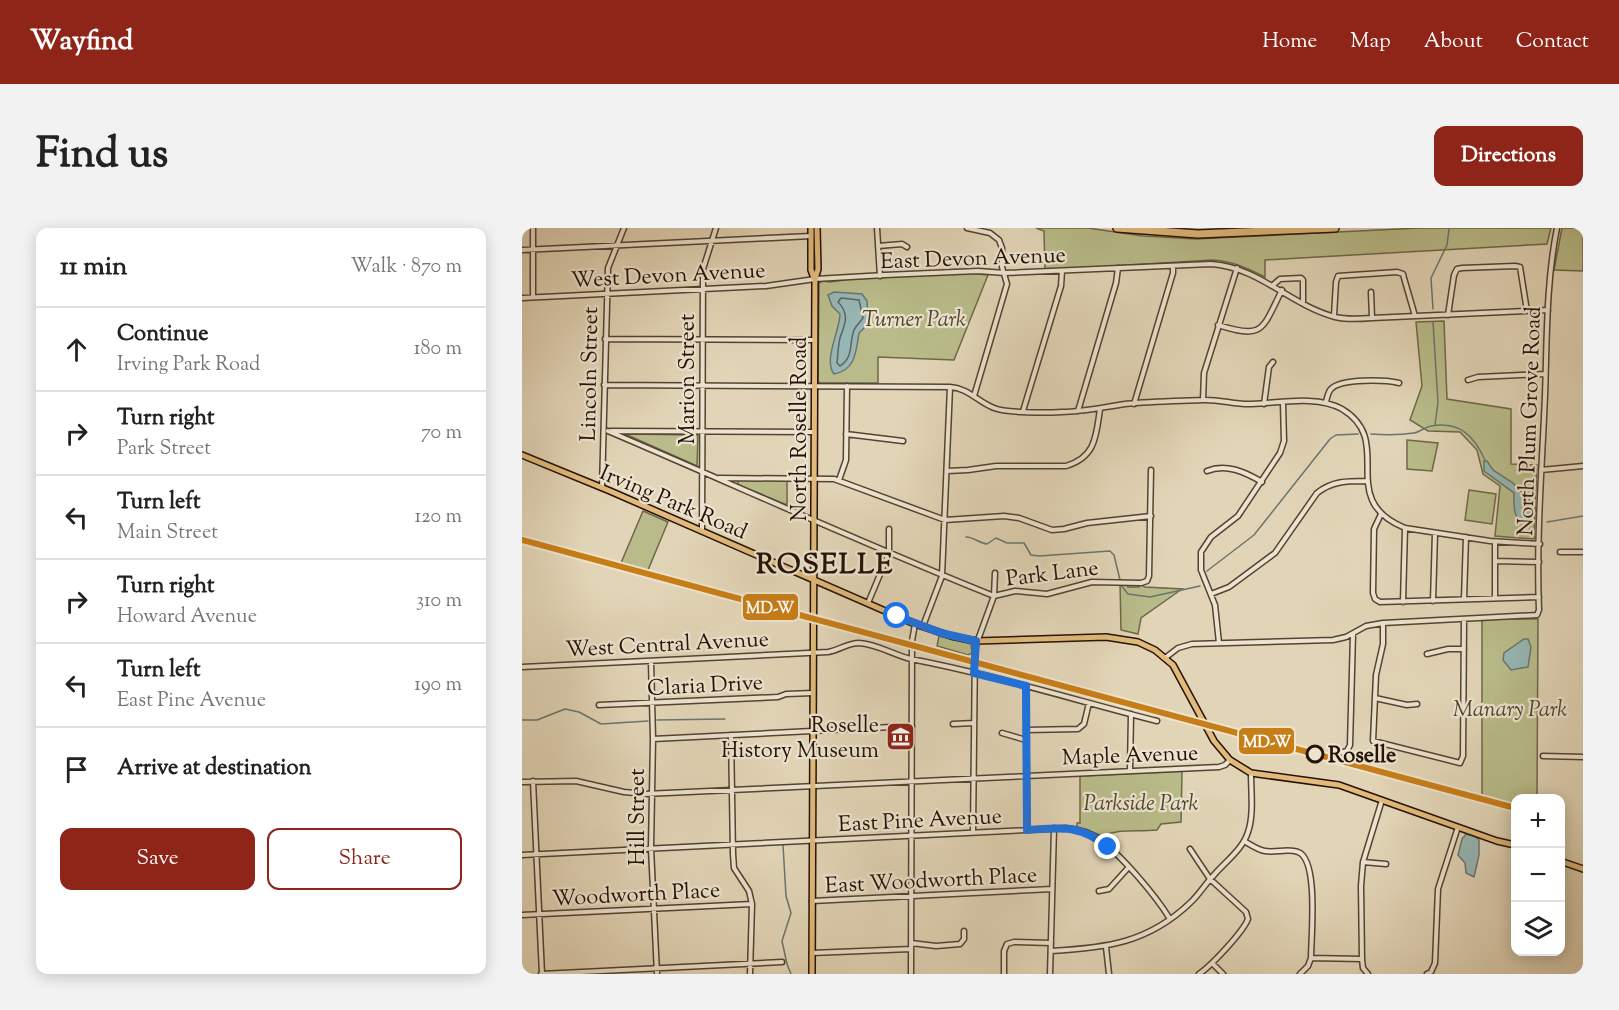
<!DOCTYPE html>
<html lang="en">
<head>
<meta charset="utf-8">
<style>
	body { margin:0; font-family:"Sorts Mill Goudy",serif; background:#f2f2f2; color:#222 }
	.controls { position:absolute; right:18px; bottom:18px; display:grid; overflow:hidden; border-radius:12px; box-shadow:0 3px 15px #0003 }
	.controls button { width:54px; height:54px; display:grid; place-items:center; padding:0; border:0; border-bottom:2px solid #e0e0e0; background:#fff; color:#222; font:30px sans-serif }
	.stop { position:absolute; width:18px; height:18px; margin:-14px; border:4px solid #1a73e8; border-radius:50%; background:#fff }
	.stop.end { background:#1a73e8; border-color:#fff; box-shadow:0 2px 6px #0008 }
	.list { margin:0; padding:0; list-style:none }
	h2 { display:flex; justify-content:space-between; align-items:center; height:78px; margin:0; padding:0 24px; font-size:26px }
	h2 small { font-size:20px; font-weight:400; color:#767676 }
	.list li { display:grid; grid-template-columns:39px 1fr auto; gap:18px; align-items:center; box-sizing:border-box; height:84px; padding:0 24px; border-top:2px solid #e0e0e0 }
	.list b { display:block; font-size:22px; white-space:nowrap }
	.list p { margin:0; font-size:20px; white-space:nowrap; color:#767676 }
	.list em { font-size:20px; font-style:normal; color:#767676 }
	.actions { display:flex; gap:12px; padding:18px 24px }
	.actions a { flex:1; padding:14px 0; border:2px solid #8f2418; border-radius:12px; text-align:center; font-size:21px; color:#8f2418 }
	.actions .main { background:#8f2418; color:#fff }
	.icon { flex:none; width:33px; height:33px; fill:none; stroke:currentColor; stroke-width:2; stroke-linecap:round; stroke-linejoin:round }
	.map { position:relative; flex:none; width:1061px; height:746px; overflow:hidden; border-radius:12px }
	header { display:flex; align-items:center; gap:36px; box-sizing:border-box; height:84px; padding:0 30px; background:#8f2418; color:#fff }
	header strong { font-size:28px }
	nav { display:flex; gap:33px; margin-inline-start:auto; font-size:21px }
	.intro { display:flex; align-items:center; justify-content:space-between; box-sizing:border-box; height:144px; padding:0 36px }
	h1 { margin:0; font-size:42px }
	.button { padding:15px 27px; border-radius:12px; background:#8f2418; color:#fff; font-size:21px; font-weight:700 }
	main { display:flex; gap:36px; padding:0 36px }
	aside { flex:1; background:#fff; border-radius:12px; box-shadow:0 3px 15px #0003 }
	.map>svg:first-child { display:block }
</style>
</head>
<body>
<header>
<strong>Wayfind</strong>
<nav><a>Home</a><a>Map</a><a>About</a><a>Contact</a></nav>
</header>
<div class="intro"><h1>Find us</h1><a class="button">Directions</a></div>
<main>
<aside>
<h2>11 min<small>Walk · 870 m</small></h2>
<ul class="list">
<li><svg class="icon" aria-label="ahead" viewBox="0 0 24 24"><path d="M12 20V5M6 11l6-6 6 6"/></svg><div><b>Continue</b><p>Irving Park Road</p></div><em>180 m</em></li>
<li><svg class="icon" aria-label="right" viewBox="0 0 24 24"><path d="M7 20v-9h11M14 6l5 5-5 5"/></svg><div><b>Turn right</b><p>Park Street</p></div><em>70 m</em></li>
<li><svg class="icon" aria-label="left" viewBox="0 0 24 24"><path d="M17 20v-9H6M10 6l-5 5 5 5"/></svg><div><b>Turn left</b><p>Main Street</p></div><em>120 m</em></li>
<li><svg class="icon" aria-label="right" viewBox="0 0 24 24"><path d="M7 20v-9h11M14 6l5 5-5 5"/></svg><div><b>Turn right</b><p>Howard Avenue</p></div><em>310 m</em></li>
<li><svg class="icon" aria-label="left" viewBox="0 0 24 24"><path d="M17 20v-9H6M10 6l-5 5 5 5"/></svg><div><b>Turn left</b><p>East Pine Avenue</p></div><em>190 m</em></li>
<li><svg class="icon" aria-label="arrive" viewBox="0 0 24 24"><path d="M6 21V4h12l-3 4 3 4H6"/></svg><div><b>Arrive at destination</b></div></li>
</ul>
<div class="actions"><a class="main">Save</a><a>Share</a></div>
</aside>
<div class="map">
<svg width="1061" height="746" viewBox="0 0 1061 746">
	<rect width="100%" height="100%" fill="#e2d5b7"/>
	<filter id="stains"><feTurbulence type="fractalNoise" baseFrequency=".00333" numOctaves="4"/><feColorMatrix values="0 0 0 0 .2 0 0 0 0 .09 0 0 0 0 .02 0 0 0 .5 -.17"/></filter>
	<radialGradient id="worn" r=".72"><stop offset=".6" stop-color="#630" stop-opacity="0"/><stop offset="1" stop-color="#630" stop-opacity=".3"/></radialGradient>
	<path fill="#b9bc8a" stroke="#6f6748" stroke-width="1.5" d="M514,0H566L621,8L674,11L898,0H1029L1025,16L743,32V49C725,40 710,33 690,32L523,42L522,3Z
		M1040,0H1061V43L1032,42Z
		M447,45L466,47L432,132L356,129V155H298L296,153L297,55L301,53L308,54L329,51Z
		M922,93L925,171L989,181V236L1015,237L1012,311L973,308L978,258L961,246L955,222L938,204L906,203L888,192L900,158L894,94Z
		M103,206L176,207L175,238Z
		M885,212L916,215L910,243L885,241Z
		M218,251L265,252V277L217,257L215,253Z
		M947,262L974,266L970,296L943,292Z
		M121,283L146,294L126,342L99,335Z
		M598,355H605L606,359H617V356L623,359L660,361L619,390L616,406L599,402Z
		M960,391H1016L1015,570H993V576L960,568Z
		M417,408L449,416L450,425L446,427L415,418Z
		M660,543L659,594L639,596L635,602C614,604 600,600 580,608L564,601H555V595H558V548Z"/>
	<path fill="#96b7b5" stroke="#69756f" stroke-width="1.5" d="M312,64L340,66L345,73L346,88L350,89L349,93L337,105C334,123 334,142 312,146C301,132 318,102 318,86L310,78L306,67Z
		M962,233H965L971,242L991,255L1008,273L1009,294L1007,296C990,292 992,280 992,265L962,243Z
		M1002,411H1006L1009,419L1006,439L989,442L981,432L982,425Z
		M944,606L953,608L957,612V627L952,649L944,645L943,635L936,627L940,611Z"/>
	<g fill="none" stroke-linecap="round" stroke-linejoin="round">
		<path stroke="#5e645d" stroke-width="1.5" d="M319,70L337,72L341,90C338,94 334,98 332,102C327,115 332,129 318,138L315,135C316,127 316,118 318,110C323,96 328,86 316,74Z"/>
		<path stroke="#69756f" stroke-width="1.5" d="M911,81L909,50L925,17L927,1
			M911,94L916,174L913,197
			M849,206C863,207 879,207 892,205C898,204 903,199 909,198C938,193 952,208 963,232
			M1025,294L1061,288
			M444,309C452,309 457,315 465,316L474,310L485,315H502L509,327L517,328L588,323L592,327L598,352
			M685,343L732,307L808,211L814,207L836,206
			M598,356L606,366L628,369L678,358
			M0,492H15L43,481L57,484L79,496L126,493
			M135,492L203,491
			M261,617L264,668L269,685L260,713L265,736L269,746"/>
		<defs>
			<path id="minor" d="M355,0L358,48
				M445,0L468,5L477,12L480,20V39L485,56L452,168
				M356,18L380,16L385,19
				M0,22L289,8
				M751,57L758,51L779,50L781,52V74
				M849,64L850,90
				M11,69V0
				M0,70L244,58L293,51L363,47L456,43L483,45L689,36C737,39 768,77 813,89C825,92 838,91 850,90L1026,82
				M926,87L932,47L935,41L940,40L993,38L998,39L1005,83
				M812,88L814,54L816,48L875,44L881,46L882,50L893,88
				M696,97C743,112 740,101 760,62
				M83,111L292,112
				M946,152L956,149L1023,146
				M82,157L428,159C446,160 456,174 472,180C485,185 524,185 540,184C561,184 582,179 603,176C629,173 655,173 680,172C698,171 713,177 730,176C758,175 795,167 820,181C875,214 812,271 883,300L968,313L1018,316
				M681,172L682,145L715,40
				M804,174C805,170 806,164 809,161C819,150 864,152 877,155
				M612,176L651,45V38
				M742,176L747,139L751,134
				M501,183L539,58L540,43
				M556,183L594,55L596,40
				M86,203C215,258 342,316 472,368
				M89,203L292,204
				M324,206L381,213
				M1019,242L1061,238
				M425,243L446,242L474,238H544C574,229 574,208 578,181
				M685,243C704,235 723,244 740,254
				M197,250L312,251L423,292L482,288L497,290L530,302L542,301L565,295L629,288
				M317,252L324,232L325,158
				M80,260L86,40L102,0
				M859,286L852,301L851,365L853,371L858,374L1017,369
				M180,302L181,41L194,0
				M1038,324H1061
				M973,333L1017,334
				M689,366L707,359L753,325L795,265C810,253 825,253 844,253
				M472,368L493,363L525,366L570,354L619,355L625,353L627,348L629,242
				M973,370V314
				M942,371L944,309
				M911,373L913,305
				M881,374L883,300
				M346,375L367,325V301
				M861,395V416L854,447L851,513L938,535L941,528L942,391
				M401,398L420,348L428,159
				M697,415L693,377L679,342V324L689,309L716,288L758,225L762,213L761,175
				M905,426L926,421H942
				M643,430L656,420L670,416L811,412L824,409L844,398L861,395L1015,387L1017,382C1014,311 1020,239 1023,168C1025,112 1024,55 1035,0
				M129,433L131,511L129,620L135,746
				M0,439L306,424C317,422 326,415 337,415C355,416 372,427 389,431C472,447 553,472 635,493
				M504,458L505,602
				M853,470L885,477L895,476
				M77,477L256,469L264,466L291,465
				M431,496L452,495
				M504,502L556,501L562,496L567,475
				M480,505L504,512
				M209,507L211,626L212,640L227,663L230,676L228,746
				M131,511L390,498
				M817,525L825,523L828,517L831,406
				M1021,528L1061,529
				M608,542L609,486
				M11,553L20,746
				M0,554L54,553L102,564L123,566L697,539L703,537L708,532
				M451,604L453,420L472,368L473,345
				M722,613C729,617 736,622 743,623C754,625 766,620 776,624C797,631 789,710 789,730L786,738L778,746
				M668,621L688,651L724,684L726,691C721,704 689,738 677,746
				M0,627L544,600C555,601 566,604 575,610C598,625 634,668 648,691
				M841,634L864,636
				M577,663L587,661L606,640
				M290,673L530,661
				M0,687L230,676
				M389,715L414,718L438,716L442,711V703
				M584,719L587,746
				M529,723C584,720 626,715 668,675C677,667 683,656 692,647C703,634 721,621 726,604C732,587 729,563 729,545
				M290,725L389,721
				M789,730L840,731
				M690,735L701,746
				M19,746L260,734
				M389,746L390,413L393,396
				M482,746V723L485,716L492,714L529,715
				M528,746L532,600
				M846,746L841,740L840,731L839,658L841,634L860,572
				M905,746L909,744L913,735L916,661L936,599"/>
			<path id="major" d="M289,0V42L292,50
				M0,227L88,263L393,396L429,408L454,413L584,409L616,414L633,422L651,437L692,513L708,532L729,545L817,557L975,613L993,617
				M1038,633L1061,641
				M290,746L293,51L296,41L295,0"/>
			<path id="highway" d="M595,0L676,6L813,0"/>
		</defs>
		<use href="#minor" stroke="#544332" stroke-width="7"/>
		<use href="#major" stroke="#251205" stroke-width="8"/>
		<use href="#highway" stroke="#251205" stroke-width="10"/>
		<use href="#minor" stroke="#ece4d0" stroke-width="4"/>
		<use href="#major" stroke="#e1ba7c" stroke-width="5"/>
		<use href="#highway" stroke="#e1ba7c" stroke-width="7"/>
		<path stroke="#251205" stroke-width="1.5" stroke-dasharray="10 10" stroke-linecap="butt" d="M205,371L281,390"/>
		<defs>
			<path id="rail-1" d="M0,312L993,580"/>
		</defs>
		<use href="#rail-1" stroke="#ece4d0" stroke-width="10"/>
		<use href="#rail-1" stroke="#c87e17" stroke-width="6"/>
	</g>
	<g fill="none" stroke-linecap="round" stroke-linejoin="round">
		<path stroke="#1a73e8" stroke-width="8" d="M375,388L419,405L454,413L452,445L504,458L505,602C539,600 558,596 586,619"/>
	</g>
	<defs>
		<symbol id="museum-square" viewBox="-11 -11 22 22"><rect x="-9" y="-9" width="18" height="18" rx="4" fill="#8f2418" stroke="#ece4d0"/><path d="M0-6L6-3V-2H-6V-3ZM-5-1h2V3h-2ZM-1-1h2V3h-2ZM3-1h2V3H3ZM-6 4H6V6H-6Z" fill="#fff"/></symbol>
	</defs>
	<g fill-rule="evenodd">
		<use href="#museum-square" x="362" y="492" width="33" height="33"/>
	</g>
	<circle fill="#ece4d0" stroke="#251205" stroke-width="3" cx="793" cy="526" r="8"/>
	<g text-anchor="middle" stroke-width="4.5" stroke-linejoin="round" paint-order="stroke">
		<g font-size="22" fill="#251205" stroke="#ece4d0">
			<text transform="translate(451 29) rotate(-2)" y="8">East Devon Avenue</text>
			<text transform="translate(146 46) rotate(-3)" y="8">West Devon Avenue</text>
			<text transform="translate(66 146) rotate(-89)" y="8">Lincoln Street</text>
			<text transform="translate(164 151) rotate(-90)" y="8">Marion Street</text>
			<text transform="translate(1006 193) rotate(-88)" y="8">North Plum Grove Road</text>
			<text transform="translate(276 201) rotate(-90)" y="8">North Roselle Road</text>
			<text transform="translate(152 273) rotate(23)" y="8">Irving Park Road</text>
			<text transform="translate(530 344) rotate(-7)" y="8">Park Lane</text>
			<text transform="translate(145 415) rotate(-3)" y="8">West Central Avenue</text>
			<text transform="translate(183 456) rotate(-3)" y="8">Claria Drive</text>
			<text transform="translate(608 526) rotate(-2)" y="8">Maple Avenue</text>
			<text transform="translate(114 589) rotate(-90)" y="8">Hill Street</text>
			<text transform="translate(398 591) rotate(-3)" y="8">East Pine Avenue</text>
			<text transform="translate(409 651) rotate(-3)" y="8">East Woodworth Place</text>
			<text transform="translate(114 665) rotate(-3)" y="8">Woodworth Place</text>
		</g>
		<g font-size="22" font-style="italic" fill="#51452d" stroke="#ece4d0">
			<text x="392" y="98">Turner Park</text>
			<text x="988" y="488">Manary Park</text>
			<text x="619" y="582">Parkside Park</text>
		</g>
		<g font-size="22" fill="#251205" stroke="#ece4d0" text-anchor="end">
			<text x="357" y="504">Roselle<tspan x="357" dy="25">History Museum</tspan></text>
		</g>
		<g font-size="22" font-weight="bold" fill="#251205" stroke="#ece4d0" text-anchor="start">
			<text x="806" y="534">Roselle</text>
		</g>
		<g font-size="28" font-weight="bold" letter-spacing="1.5" fill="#251205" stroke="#ece4d0">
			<text x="303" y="345">ROSELLE</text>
		</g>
	</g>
	<g stroke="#ece4d0" stroke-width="2">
		<rect x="220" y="365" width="57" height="28" rx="6" fill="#c87e17"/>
		<rect x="716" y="499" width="57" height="28" rx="6" fill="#c87e17"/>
	</g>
	<g font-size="16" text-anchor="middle" font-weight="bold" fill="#fff">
		<text x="248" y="385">MD-W</text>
		<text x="745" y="519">MD-W</text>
	</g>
	<rect width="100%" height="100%" filter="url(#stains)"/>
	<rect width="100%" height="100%" fill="url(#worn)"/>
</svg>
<div class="controls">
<button>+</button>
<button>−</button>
<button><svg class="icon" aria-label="layers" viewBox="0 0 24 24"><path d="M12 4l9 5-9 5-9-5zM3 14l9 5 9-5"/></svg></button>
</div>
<div class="stop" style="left:375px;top:388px"></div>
<div class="stop end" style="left:586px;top:619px"></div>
</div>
</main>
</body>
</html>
